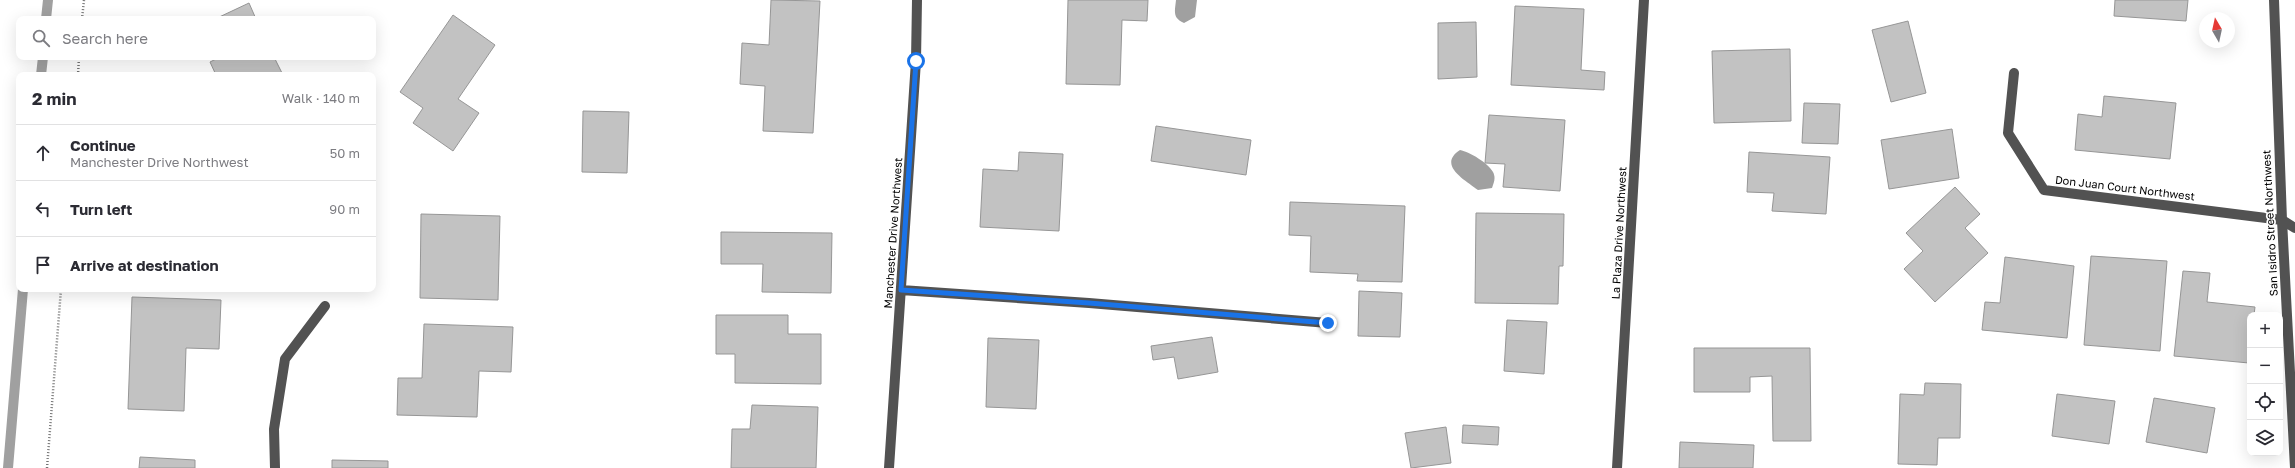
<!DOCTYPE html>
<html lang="en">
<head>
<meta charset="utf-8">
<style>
	body { margin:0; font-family:"Golos Text",sans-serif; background:#f2f2f3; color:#2b2b33 }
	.controls { position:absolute; right:12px; bottom:12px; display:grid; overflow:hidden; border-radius:8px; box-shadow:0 4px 16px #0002 }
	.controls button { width:36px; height:36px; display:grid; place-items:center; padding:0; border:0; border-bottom:1px solid #e1e1e2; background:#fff; color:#2b2b33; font:20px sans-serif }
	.compass { position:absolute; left:2199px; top:12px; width:36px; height:36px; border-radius:50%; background:#fff; box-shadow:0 4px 16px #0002; rotate:351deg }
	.stop { position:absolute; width:12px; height:12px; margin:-9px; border:3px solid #1a73e8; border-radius:50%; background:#fff }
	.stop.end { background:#1a73e8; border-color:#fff; box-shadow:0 1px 4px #0008 }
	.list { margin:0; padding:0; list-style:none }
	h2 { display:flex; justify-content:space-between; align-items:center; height:52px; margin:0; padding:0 16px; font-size:17px }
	h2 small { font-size:13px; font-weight:400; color:#7c7c81 }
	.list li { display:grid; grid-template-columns:26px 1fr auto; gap:12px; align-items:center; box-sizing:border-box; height:56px; padding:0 16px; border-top:1px solid #e1e1e2 }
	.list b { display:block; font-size:15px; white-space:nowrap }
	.list p { margin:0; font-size:13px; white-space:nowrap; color:#7c7c81 }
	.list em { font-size:13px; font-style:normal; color:#7c7c81 }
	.icon { flex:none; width:22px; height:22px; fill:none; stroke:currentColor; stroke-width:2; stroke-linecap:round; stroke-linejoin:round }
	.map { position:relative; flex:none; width:2295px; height:468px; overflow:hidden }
	.search { position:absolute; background:#fff; box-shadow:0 4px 16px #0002; left:16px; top:16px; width:360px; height:44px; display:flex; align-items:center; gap:10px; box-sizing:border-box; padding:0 14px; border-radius:8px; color:#7c7c81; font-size:15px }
	.panel { position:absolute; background:#fff; box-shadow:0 4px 16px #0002; left:16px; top:72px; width:360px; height:220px; border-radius:8px }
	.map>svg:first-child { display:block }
</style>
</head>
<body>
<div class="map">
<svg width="2295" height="468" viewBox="0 0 2295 468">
	<rect width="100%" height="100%" fill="#fff"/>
	<path fill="#a0a0a0" d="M1176,0H1197L1195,17L1184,23C1172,18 1175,11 1176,0Z
		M1460,150C1470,152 1488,163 1493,172C1496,178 1494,182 1492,188L1478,190C1465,180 1437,165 1460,150Z"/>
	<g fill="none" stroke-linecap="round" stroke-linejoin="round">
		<path stroke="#a0a0a0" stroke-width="10" d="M46,19L48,0
			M41,75L43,57
			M8,468L23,289"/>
	</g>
	<path fill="#c2c2c2" stroke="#969696" d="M771,0L820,1L813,133L763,131L765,86L740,84L742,43L769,45Z
		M1068,0H1148L1147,21L1122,20L1120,85L1066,84Z
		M2115,0H2188L2186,21L2114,16Z
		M249,3L256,19H215Z
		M1515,6L1584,9L1581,70L1605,72L1604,90L1511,85Z
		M453,15L495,45L458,99L479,113L453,151L413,123L423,108L400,92Z
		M1908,21L1926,93L1891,102L1872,30Z
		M1476,22L1477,77L1438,79V23Z
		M1790,49L1791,121L1714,123L1712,51Z
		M220,57H274L283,75H216L210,62Z
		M2104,96L2176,103L2170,159L2075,150L2078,114L2102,117Z
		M1804,103L1840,104L1838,144L1802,143Z
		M583,111L629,112L627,173L582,172Z
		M1489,115L1565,120L1560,191L1503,187L1505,164L1485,163Z
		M1156,126L1251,140L1246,175L1151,161Z
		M1952,129L1959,178L1889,189L1881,140Z
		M1019,152L1063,154L1059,231L980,227L983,169L1018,171Z
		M1749,152L1830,157L1826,214L1772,211L1774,193L1747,192Z
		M1955,187L1980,214L1965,228L1988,253L1935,302L1904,269L1923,251L1906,233Z
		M1290,202L1405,206L1402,282L1357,281L1358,274L1310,272L1311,236L1289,235Z
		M1476,213L1564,214L1563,266H1559L1558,304L1475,303Z
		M421,214L500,216L498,300L420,298Z
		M721,232L832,233L831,293L762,292L763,264H721Z
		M2091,256L2167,261L2160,351L2084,345Z
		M2005,257L2074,266L2067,338L1982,330L1985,302L2000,303Z
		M2183,271L2210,273L2207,302L2255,307L2254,315H2250L2249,363L2174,356Z
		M1359,291L1402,293L1400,337L1358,336Z
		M132,297L221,300L219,349L186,348L184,411L128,409Z
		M716,315H788V334H821V384L735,383V354H716Z
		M1507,320L1547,322L1544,374L1504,371Z
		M424,324L513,327L511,372L479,371L477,417L397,415L398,378H422Z
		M1212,337L1218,372L1178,379L1174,357L1153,360L1151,346Z
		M988,338L1039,340L1036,409L986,407Z
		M1694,348H1810L1811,441H1773L1772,376L1750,377V392H1694Z
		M1925,383L1961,384L1960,438H1938L1937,465L1898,464L1900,394L1924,395Z
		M2057,394L2115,401L2109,444L2052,436Z
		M2154,398L2215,408L2207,453L2146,442Z
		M752,405L818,407L816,468H731L732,429H750Z
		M1463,425L1499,427L1498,445L1462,443Z
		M1446,427L1451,463L1411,468L1405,433Z
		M1680,442L1754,445L1753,468H1679Z
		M140,457L195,460V468H139Z
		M332,460L388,461V468H332Z"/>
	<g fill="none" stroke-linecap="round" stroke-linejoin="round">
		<path stroke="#747474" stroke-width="2.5" stroke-dasharray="1 2" stroke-linecap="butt" d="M82,19L84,0
			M78,75L79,57
			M47,468L61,289"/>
		<path stroke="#525252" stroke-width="10" d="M2274,0L2282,220L2295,468
			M2014,73L2008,133L2044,190L2282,220L2295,228
			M901,290L1089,303L1328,323
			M275,468L274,429L285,359L325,306
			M889,468L916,61L917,0
			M1617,468L1644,0"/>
	</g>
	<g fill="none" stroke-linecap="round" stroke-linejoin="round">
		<path stroke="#1a73e8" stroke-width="5" d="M916,61L901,290L1089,303L1328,323"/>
	</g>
	<g text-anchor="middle" stroke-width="3.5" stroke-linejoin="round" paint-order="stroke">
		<g font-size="11" fill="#000" stroke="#fff">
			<text transform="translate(2125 188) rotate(7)" y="4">Don Juan Court Northwest</text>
			<text transform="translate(2270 223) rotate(-93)" y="4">San Isidro Street Northwest</text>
			<text transform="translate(893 233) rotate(-86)" y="4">Manchester Drive Northwest</text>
			<text transform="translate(1619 233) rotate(-87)" y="4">La Plaza Drive Northwest</text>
		</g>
	</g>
</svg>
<div class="controls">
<button>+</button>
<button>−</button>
<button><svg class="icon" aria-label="locate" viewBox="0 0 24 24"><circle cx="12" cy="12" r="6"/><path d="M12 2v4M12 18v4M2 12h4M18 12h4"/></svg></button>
<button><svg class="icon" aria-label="layers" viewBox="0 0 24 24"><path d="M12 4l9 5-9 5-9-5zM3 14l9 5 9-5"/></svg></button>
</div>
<svg class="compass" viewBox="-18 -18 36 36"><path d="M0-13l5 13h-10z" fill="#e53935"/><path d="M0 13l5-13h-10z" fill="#7c7c81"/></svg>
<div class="stop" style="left:916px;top:61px"></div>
<div class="stop end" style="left:1328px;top:323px"></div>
<div class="search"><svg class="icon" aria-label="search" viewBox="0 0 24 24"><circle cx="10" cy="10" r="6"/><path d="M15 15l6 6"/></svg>Search here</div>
<section class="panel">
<h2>2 min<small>Walk · 140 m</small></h2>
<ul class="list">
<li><svg class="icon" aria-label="ahead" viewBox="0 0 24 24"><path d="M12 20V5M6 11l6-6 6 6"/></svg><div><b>Continue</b><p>Manchester Drive Northwest</p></div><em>50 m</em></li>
<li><svg class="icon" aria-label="left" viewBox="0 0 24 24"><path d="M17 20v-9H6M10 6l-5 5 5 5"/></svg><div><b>Turn left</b></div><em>90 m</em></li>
<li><svg class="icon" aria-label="arrive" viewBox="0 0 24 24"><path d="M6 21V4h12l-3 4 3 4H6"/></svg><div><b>Arrive at destination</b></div></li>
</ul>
</section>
</div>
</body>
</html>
